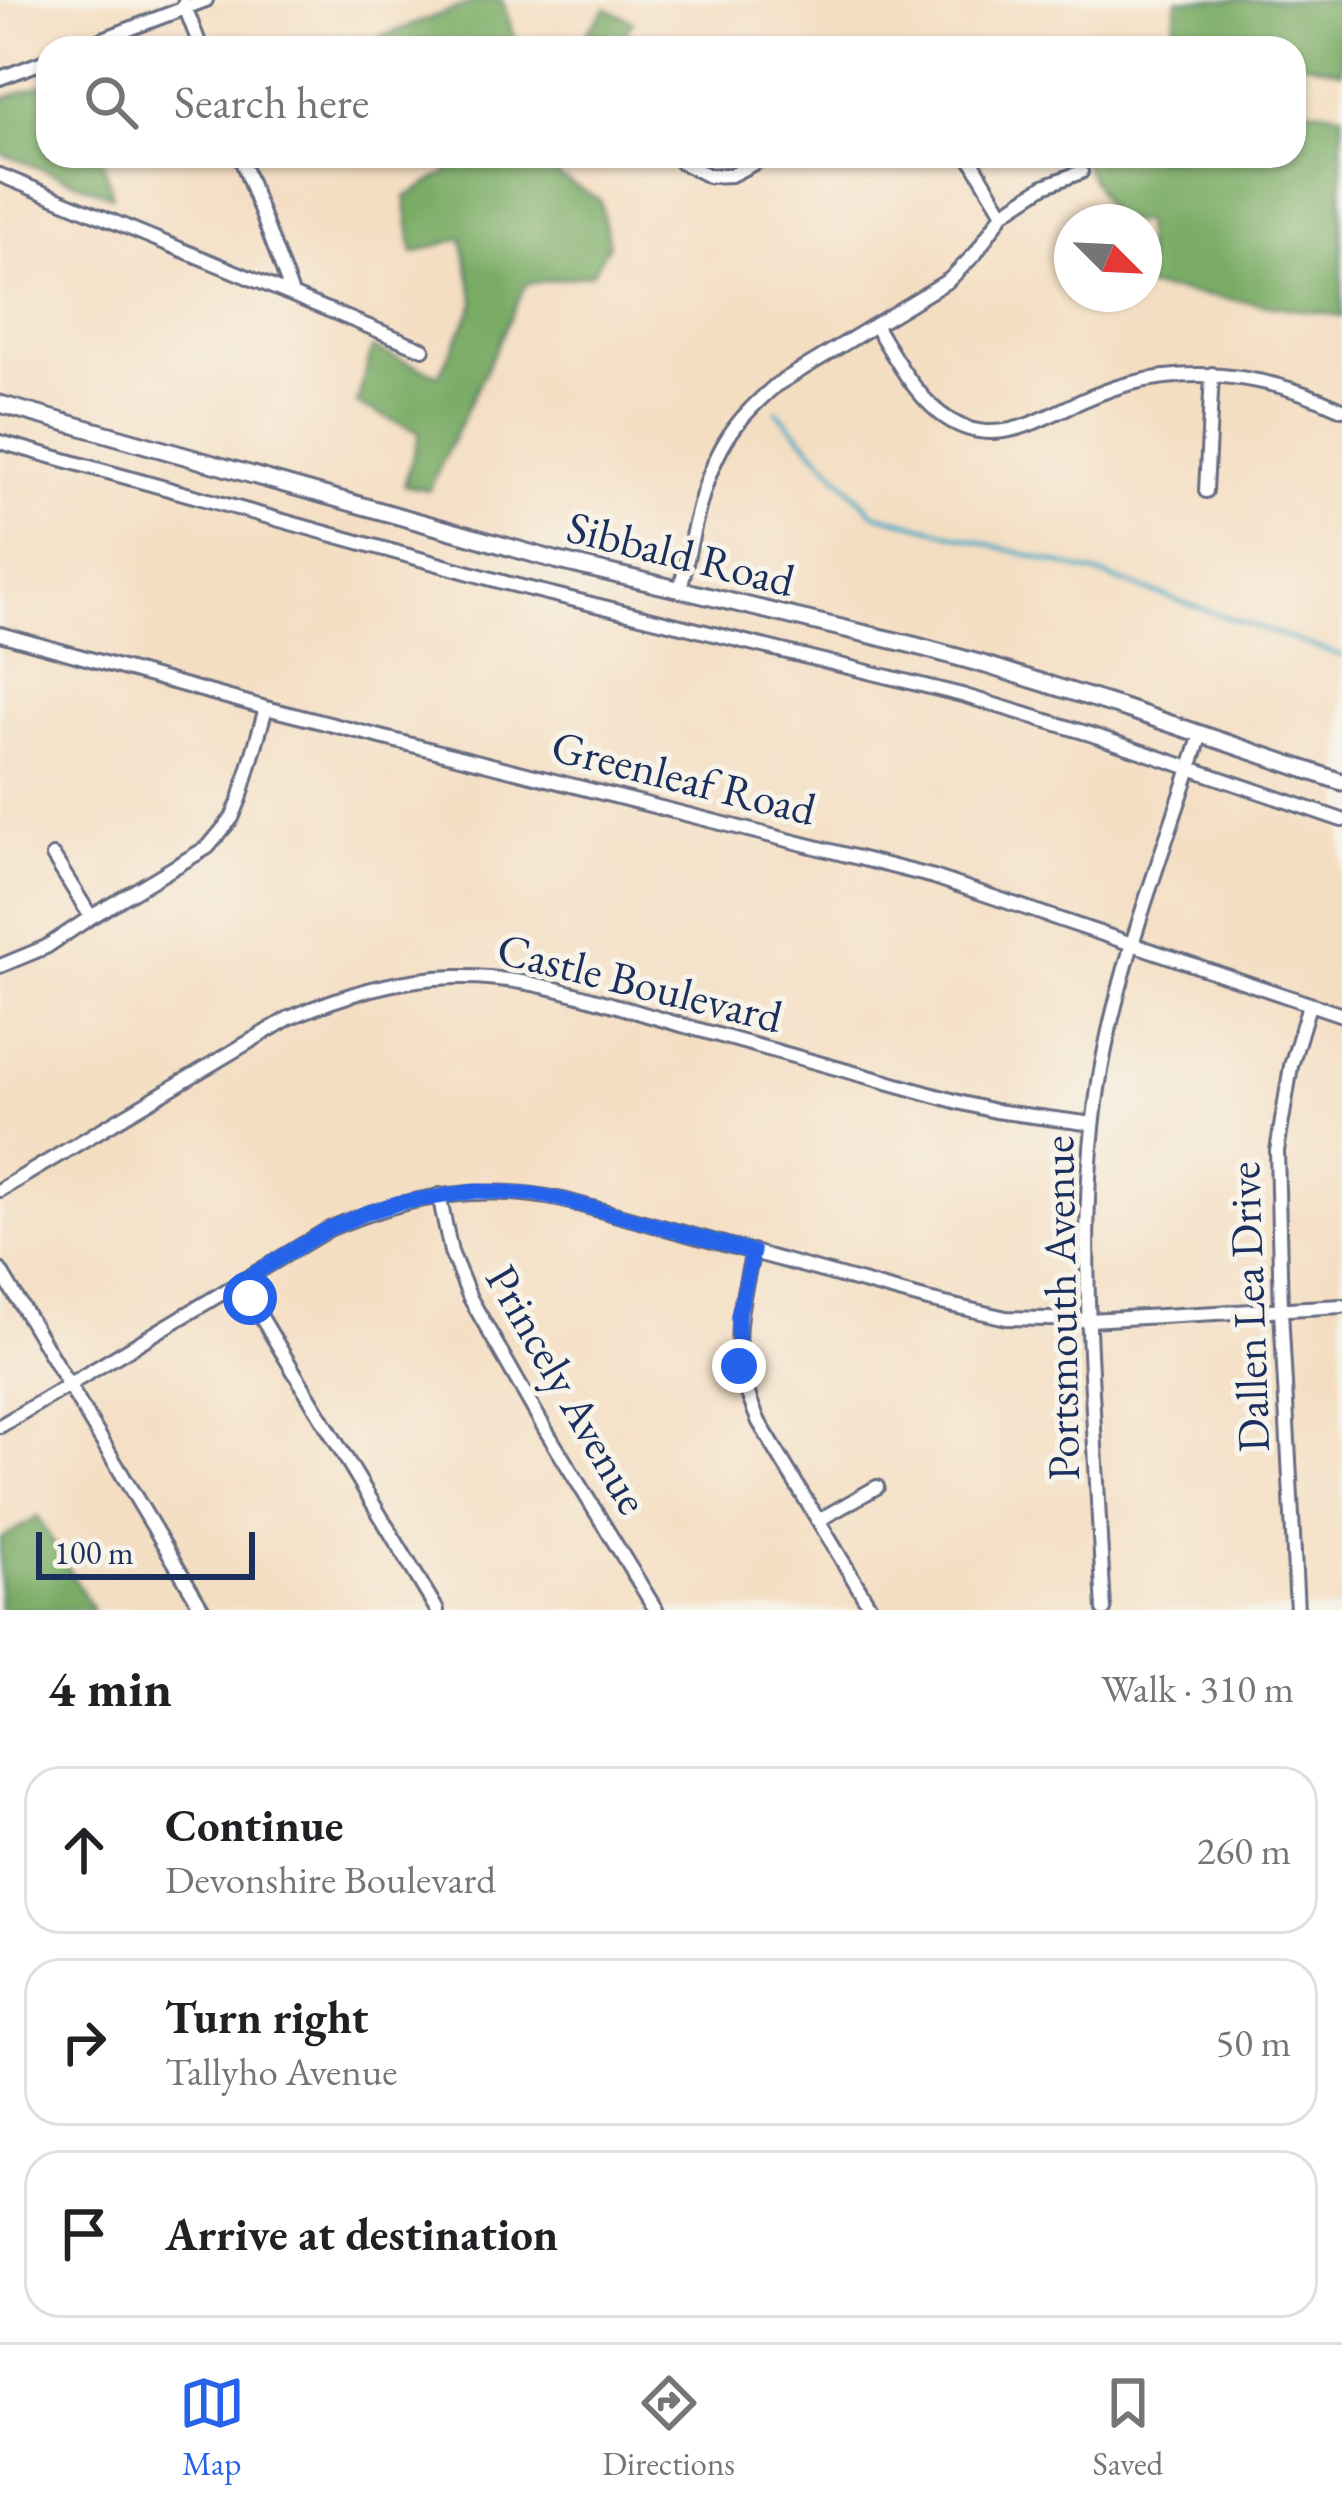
<!DOCTYPE html>
<html lang="en">
<head>
<meta charset="utf-8">
<style>
	body { margin:0; font-family:"EB Garamond",serif; background:#f6f6f6; color:#202124 }
	.compass { position:absolute; left:1054px; top:204px; width:108px; height:108px; border-radius:50%; background:#fff; box-shadow:0 3px 9px #0004; rotate:114deg }
	.scale { position:absolute; left:36px; bottom:30px; width:219px; box-sizing:border-box; padding-left:12px; border:6px solid #1b2f5e; border-top:0; font-size:33px; line-height:42px; white-space:nowrap; color:#1b2f5e; -webkit-text-stroke:9px #f7f3e8; paint-order:stroke }
	.stop { position:absolute; width:36px; height:36px; margin:-27px; border:9px solid #2563eb; border-radius:50%; background:#fff }
	.stop.end { background:#2563eb; border-color:#fff; box-shadow:0 3px 12px #0008 }
	.list { margin:0; padding:0; list-style:none }
	h2 { display:flex; justify-content:space-between; align-items:center; height:156px; margin:0; padding:0 48px; font-size:51px }
	h2 small { font-size:39px; font-weight:400; color:#757577 }
	.list li { display:grid; grid-template-columns:78px 1fr auto; gap:36px; align-items:center; box-sizing:border-box; height:168px; margin:0 24px 24px; padding:0 24px; border:3px solid #e0e0e0; border-radius:36px }
	.list b { display:block; font-size:45px; white-space:nowrap }
	.list p { margin:0; font-size:39px; white-space:nowrap; color:#757577 }
	.list em { font-size:39px; font-style:normal; color:#757577 }
	.icon { flex:none; width:66px; height:66px; fill:none; stroke:currentColor; stroke-width:2; stroke-linecap:round; stroke-linejoin:round }
	.map { position:relative; flex:none; width:1342px; height:1610px; overflow:hidden }
	.search { position:absolute; background:#fff; box-shadow:0 3px 9px #0004; left:36px; right:36px; top:36px; height:132px; display:flex; align-items:center; gap:30px; box-sizing:border-box; padding:0 42px; border-radius:36px; color:#757577; font-size:45px }
	.sheet { height:732px; background:#fff }
	nav { display:flex; justify-content:space-around; align-items:center; box-sizing:border-box; height:168px; border-top:3px solid #e0e0e0; background:#fff; font-size:33px; color:#757577 }
	nav a { display:grid; justify-items:center; gap:6px }
	nav .on { color:#2563eb }
	.map>svg:first-child { display:block }
</style>
</head>
<body>
<div class="map">
<svg width="1342" height="1610" viewBox="0 0 1342 1610">
	<rect width="100%" height="100%" fill="#f7f3e8"/>
	<filter id="ink" filterUnits="userSpaceOnUse"><feTurbulence type="fractalNoise" baseFrequency=".00833" numOctaves="2"/><feDisplacementMap in="SourceGraphic" scale="24" xChannelSelector="R" yChannelSelector="G"/><feConvolveMatrix kernelMatrix="1 2 1 2 8 2 1 2 1" color-interpolation-filters="sRGB"/></filter>
	<filter id="wash" filterUnits="userSpaceOnUse"><feTurbulence type="fractalNoise" baseFrequency=".004" numOctaves="4" result="noise"/><feDisplacementMap in="SourceGraphic" scale="48" xChannelSelector="R" yChannelSelector="G"/><feGaussianBlur stdDeviation="2.7" result="paint"/><feColorMatrix in="noise" values="0 0 0 0 0 0 0 0 0 0 0 0 0 0 0 0 0 1.4 0 .05"/><feComposite in="paint" operator="in"/></filter>
	<g filter="url(#wash)">
		<rect width="100%" height="100%" fill="#f4dec2"/>
		<path fill="#7aac66" stroke="#4a6e62" stroke-width="3" d="M478,0H502L518,48H375V39Z
			M1177,0H1342V71L1294,60V48H1238L1173,34Z
			M606,8L633,21L615,48H575Z
			M48,82V156H102L112,196L0,153V100Z
			M1294,106L1342,113V316L1146,287L1144,222H1113L1080,156H1294Z
			M444,156H560L556,175L600,200L609,244L592,274L526,284L429,490L404,485L420,433L357,404L372,348L439,375L475,303L462,238L413,253L405,197L449,171Z
			M38,1517L93,1610H0V1539Z"/>
		<g fill="none" stroke-linecap="round" stroke-linejoin="round">
			<path stroke="#43a8c3" stroke-width="4.5" d="M777,411L873,513L1102,575L1342,656"/>
		</g>
	</g>
	<g filter="url(#ink)">
		<g fill="none" stroke-linecap="round" stroke-linejoin="round">
			<defs>
				<path id="minor" d="M184,4L201,48
					M79,48L206,0
					M0,78L48,60
					M240,156L292,294
					M969,156L1003,213
					M681,162L709,176L731,175L768,156
					M0,175L423,349
					M875,325C912,387 949,459 1035,422C1066,409 1094,393 1128,384C1202,365 1273,377 1342,409
					M0,442L506,583L962,695L1093,735L1342,820
					M1206,491L1212,374
					M680,590C693,536 701,472 735,427C747,411 761,398 776,385L949,280L976,253L1003,213L1044,186L1081,172
					M0,634L266,708L934,877L1342,1015
					M53,856L91,917
					M0,966L46,947L91,917L208,847L232,818L240,799L266,708
					M0,1190L289,1018C343,995 397,978 456,977C529,975 601,1002 671,1022C768,1049 865,1076 962,1103L995,1111L1093,1124
					M439,1195L451,1252L470,1298L545,1429L656,1610
					M753,1251C737,1322 728,1353 759,1422L872,1610
					M0,1270L203,1610
					M240,1282L437,1610
					M0,1426L329,1229C405,1196 481,1183 563,1200L928,1300L1006,1318L1088,1320L1342,1306
					M819,1520L877,1487
					M1104,1610C1100,1537 1096,1464 1092,1392C1086,1283 1082,1173 1102,1065C1123,951 1167,843 1201,734
					M1297,1610L1281,1310L1277,1151L1291,1066L1309,1005"/>
				<path id="tertiary" d="M0,404L555,560L913,645L986,665L1124,708L1342,782"/>
			</defs>
			<use href="#minor" stroke="#676c81" stroke-width="18"/>
			<use href="#tertiary" stroke="#676c81" stroke-width="21"/>
			<use href="#minor" stroke="#fff" stroke-width="12"/>
			<use href="#tertiary" stroke="#fff" stroke-width="15"/>
		</g>
	</g>
	<g fill="none" stroke-linecap="round" stroke-linejoin="round" filter="url(#ink)">
		<path stroke="#2563eb" stroke-width="15" d="M250,1298L240,1282L328,1229L366,1213L398,1203L476,1191L533,1194L563,1200L753,1252L738,1316L739,1366"/>
	</g>
	<g text-anchor="middle" stroke-width="10" stroke-linejoin="round" paint-order="stroke">
		<g font-size="45" fill="#1b2f5e" stroke="#f7f3e8">
			<text transform="translate(681 553) rotate(14)" y="16">Sibbald Road</text>
			<text transform="translate(684 777) rotate(14)" y="16">Greenleaf Road</text>
			<text transform="translate(640 982) rotate(14)" y="16">Castle Boulevard</text>
			<text transform="translate(1248 1307) rotate(-92)" y="16">Dallen Lea Drive</text>
			<text transform="translate(1060 1308) rotate(-91)" y="16">Portsmouth Avenue</text>
			<text transform="translate(568 1389) rotate(60)" y="16">Princely Avenue</text>
		</g>
	</g>
</svg>
<svg class="compass" viewBox="-18 -18 36 36"><path d="M0-13l5 13h-10z" fill="#e53935"/><path d="M0 13l5-13h-10z" fill="#757577"/></svg>
<div class="scale">100 m</div>
<div class="stop" style="left:250px;top:1298px"></div>
<div class="stop end" style="left:739px;top:1366px"></div>
<div class="search"><svg class="icon" aria-label="search" viewBox="0 0 24 24"><circle cx="10" cy="10" r="6"/><path d="M15 15l6 6"/></svg>Search here</div>
</div>
<section class="sheet">
<h2>4 min<small>Walk · 310 m</small></h2>
<ul class="list">
<li><svg class="icon" aria-label="ahead" viewBox="0 0 24 24"><path d="M12 20V5M6 11l6-6 6 6"/></svg><div><b>Continue</b><p>Devonshire Boulevard</p></div><em>260 m</em></li>
<li><svg class="icon" aria-label="right" viewBox="0 0 24 24"><path d="M7 20v-9h11M14 6l5 5-5 5"/></svg><div><b>Turn right</b><p>Tallyho Avenue</p></div><em>50 m</em></li>
<li><svg class="icon" aria-label="arrive" viewBox="0 0 24 24"><path d="M6 21V4h12l-3 4 3 4H6"/></svg><div><b>Arrive at destination</b></div></li>
</ul>
</section>
<nav>
<a class="on"><svg class="icon" aria-label="map" viewBox="0 0 24 24"><path d="M3 6l6-2 6 2 6-2v14l-6 2-6-2-6 2zM9 4v14M15 6v14"/></svg>Map</a>
<a><svg class="icon" aria-label="directions" viewBox="0 0 24 24"><path d="M12 3l9 9-9 9-9-9zM9 14v-3h6M13 9l2 2-2 2"/></svg>Directions</a>
<a><svg class="icon" aria-label="saved" viewBox="0 0 24 24"><path d="M7 4h10v16l-5-4-5 4z"/></svg>Saved</a>
</nav>
</body>
</html>
